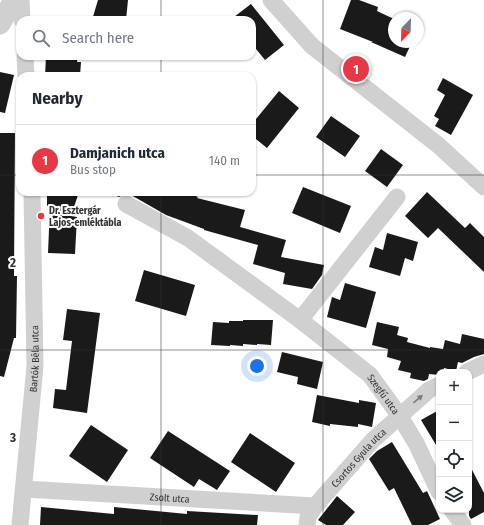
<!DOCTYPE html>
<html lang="en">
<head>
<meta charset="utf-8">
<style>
	body { margin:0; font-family:"Fira Sans Condensed",sans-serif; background:#f6f6f7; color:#1f2937 }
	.controls { position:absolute; right:12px; bottom:12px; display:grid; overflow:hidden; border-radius:8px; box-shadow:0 1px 3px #0004 }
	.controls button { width:36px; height:36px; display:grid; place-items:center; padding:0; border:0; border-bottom:1px solid #e0e1e3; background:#fff; color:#1f2937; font:20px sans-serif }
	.compass { position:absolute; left:388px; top:12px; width:36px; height:36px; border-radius:50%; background:#fff; box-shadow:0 1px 3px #0004; rotate:203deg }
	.you { position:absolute; left:257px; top:366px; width:14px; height:14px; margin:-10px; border:3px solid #fff; border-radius:50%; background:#1a73e8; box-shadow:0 0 0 6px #1a73e833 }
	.badge { display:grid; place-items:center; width:26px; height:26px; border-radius:50%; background:#e63946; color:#fff; font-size:13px; font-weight:700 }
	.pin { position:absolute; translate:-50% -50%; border:2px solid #fff; box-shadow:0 1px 4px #0006 }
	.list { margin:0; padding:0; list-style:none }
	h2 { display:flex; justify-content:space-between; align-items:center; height:52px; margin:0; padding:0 16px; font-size:17px }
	h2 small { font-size:13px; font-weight:400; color:#747a83 }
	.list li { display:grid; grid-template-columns:26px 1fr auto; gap:12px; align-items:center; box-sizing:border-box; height:72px; padding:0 16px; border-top:1px solid #e0e1e3 }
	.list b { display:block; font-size:15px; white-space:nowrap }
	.list p { margin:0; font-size:13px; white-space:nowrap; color:#747a83 }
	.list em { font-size:13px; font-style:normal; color:#747a83 }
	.icon { flex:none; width:22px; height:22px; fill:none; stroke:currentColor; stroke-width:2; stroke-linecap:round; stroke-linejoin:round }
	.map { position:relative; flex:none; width:484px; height:525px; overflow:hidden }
	.search { position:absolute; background:#fff; box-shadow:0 1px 3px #0004; left:16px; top:16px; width:240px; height:44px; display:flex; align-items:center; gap:10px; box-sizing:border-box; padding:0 14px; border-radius:12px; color:#747a83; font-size:15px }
	.panel { position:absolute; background:#fff; box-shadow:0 1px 3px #0004; left:16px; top:72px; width:240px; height:124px; border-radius:12px }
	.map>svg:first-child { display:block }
</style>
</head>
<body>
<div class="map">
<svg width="484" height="525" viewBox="0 0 484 525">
	<rect width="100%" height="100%" fill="#fff"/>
	<path fill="#1a1a1a" d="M98,0H128L126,20H92Z
		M351,0H359L378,7L377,11L394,19V42H412L405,57L371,42H373L340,29Z
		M251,4L284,45L265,60L252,44V20H230Z
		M46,56H78L77,62H81L80,76H45Z
		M0,72L14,75L5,113L0,112Z
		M443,78L473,95L451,135L435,126L439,119L434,116L445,95L437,90Z
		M279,91L299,108L267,148L252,136V124Z
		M331,116L360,136L345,157L316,137Z
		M0,133H15L14,276H17L16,338H14L4,377L0,376Z
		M381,149L403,165L387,187L365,171Z
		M303,187L351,206L340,233L292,213Z
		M47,192H79L71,216L77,217L75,254L48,253L50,206H47Z
		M110,192H186L198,197L197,198L245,210L240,227L286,240L281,257L324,265L322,275L312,289L283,284L285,273L253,264L258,245L204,230V229L166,215L131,195L125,194L119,197L109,193Z
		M427,192L465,228L470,223L484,237V272L438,228L428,238L405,216Z
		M387,233L418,242L413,261L405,258L400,276L369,267L375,247L383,250Z
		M144,270L195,285L186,316L135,301Z
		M345,283L376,292L366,328L327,317L332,297L340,300Z
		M67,309L100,313L87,413L53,408L55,389L66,390L72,341L63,340Z
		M243,320H273L271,345L257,344V345L243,344V346L230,345V346L211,345L213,322L229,323V321H243Z
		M377,322L399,327L397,335L408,338L407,342L430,348V347L443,349L445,340L460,344L462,334L484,339V354L474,357L462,363L458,362L456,371L444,368L443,372H439V375L429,374L428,379L424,381L410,378L411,373L398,370L401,361L387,357L388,349L372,345Z
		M282,352L323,362L317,389L297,384L298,377L277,372Z
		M317,395L359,403V400L376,403L372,427L358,424V427L330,424V426L312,422Z
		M439,410V450L421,420Z
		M91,425L128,450L107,482L69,456Z
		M168,431L230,471L217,490L199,479L194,487L150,458Z
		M250,433L295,463L276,492L231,462Z
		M392,442L423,493L427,491L440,519L428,525H412L394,488L389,491L369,459L377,451Z
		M469,464L484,493V512L471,519L469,516Z
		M337,496L355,512L343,525H326L318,520Z
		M41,507L114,514V507L187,514V511L258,515L257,525H40Z"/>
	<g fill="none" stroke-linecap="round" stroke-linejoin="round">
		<g stroke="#d0d0d0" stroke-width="17">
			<path d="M21,0L22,20"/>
			<path d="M271,0L312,46L438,145L484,187"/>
			<path d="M25,56L26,76"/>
			<path id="s1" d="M126,204L188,238L300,320L370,375L399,415L416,443L439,492"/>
			<path d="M300,320L397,197"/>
			<path d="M467,372L484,364"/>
			<path id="s2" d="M24,489L315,506"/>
			<path d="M452,510L463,525"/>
			<path id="s3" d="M20,525L35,366L32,192"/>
			<path id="s4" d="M307,525L308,517L315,506L373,440L429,390L439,385"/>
		</g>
		<path stroke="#d0d0d0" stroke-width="21" d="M0,24L14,0"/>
	</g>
	<defs><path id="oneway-solid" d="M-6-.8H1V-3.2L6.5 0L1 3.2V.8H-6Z"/></defs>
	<use fill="#7a7a7a" href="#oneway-solid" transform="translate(418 399) rotate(-41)"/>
	<path fill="none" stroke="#333" stroke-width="1" stroke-opacity="0.55" d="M161,0V20M323,0V525M161,56V76M0,175H20M252,175H484M161,192V525M0,350H484"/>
	<circle fill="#e63946" stroke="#fff" stroke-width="1.5" cx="41" cy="216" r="4"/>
	<g text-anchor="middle" stroke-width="4" stroke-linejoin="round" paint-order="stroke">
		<g font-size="10" font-weight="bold" fill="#333" stroke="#fff" text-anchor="start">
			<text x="49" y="214">Dr. Esztergár<tspan x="49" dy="12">Lajos-emléktábla</tspan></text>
		</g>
		<g font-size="10" fill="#333" stroke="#fff">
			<text dy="4" stroke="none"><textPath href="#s3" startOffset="167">Bartók Béla utca</textPath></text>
			<text dy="4" stroke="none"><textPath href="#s1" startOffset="322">Szegfű utca</textPath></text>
			<text dy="4" stroke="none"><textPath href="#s4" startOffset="86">Csortos Gyula utca</textPath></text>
			<text dy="4" stroke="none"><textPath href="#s2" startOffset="146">Zsolt utca</textPath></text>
		</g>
	</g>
	<g font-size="13" text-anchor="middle" font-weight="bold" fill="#333" stroke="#fff" stroke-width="4" stroke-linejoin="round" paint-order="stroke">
		<text x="13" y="267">2</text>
		<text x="13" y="442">3</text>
	</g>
</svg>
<div class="controls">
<button>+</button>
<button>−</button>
<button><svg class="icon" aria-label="locate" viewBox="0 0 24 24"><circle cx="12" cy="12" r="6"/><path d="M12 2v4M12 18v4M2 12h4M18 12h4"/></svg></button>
<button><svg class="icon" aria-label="layers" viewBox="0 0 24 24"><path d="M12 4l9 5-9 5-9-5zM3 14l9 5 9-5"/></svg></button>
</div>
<svg class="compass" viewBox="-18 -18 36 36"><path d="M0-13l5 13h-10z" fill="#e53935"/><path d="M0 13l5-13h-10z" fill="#747a83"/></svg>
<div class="you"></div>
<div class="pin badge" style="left:356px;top:69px">1</div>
<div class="search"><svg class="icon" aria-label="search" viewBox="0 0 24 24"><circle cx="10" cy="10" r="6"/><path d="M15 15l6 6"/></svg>Search here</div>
<section class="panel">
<h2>Nearby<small></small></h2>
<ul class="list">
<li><span class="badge">1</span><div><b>Damjanich utca</b><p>Bus stop</p></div><em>140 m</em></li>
</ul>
</section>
</div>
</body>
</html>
